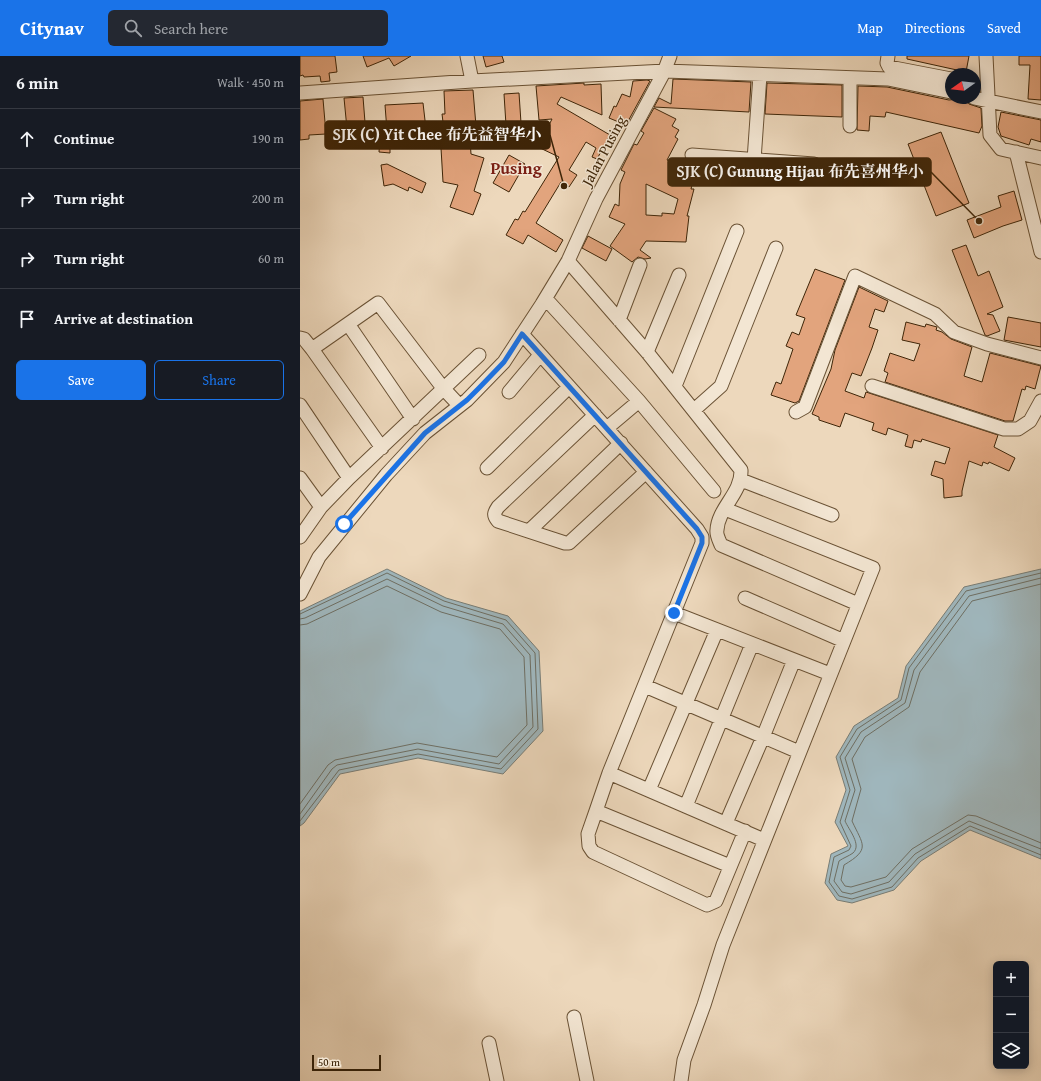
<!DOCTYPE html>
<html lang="en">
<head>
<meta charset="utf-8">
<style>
	body { margin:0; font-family:"Gentium Book Plus","Noto Serif SC",serif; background:#242831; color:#f1f3f6 }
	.controls { position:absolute; right:12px; bottom:12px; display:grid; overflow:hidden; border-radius:6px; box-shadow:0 2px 10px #0003 }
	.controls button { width:36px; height:36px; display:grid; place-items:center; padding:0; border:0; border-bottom:1px solid #363941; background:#171b24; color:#f1f3f6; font:20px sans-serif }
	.compass { position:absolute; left:645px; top:12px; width:36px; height:36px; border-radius:50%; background:#171b24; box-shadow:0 2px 10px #0003; rotate:255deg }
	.scale { position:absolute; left:12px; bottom:10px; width:69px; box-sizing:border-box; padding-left:4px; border:2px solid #3e2508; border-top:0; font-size:11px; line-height:14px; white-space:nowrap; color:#3e2508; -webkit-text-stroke:3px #f3e6d3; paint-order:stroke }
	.stop { position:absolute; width:12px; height:12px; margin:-9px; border:3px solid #1a73e8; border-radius:50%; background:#fff }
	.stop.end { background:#1a73e8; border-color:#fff; box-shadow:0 1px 4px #0008 }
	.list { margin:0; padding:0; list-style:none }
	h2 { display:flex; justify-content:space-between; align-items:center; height:52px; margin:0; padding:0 16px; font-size:17px }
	h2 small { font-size:13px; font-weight:400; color:#9ea1a6 }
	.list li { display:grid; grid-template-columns:26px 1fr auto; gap:12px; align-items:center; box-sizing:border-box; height:60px; padding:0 16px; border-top:1px solid #363941 }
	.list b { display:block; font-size:15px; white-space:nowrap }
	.list em { font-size:13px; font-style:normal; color:#9ea1a6 }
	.actions { display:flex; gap:8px; padding:12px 16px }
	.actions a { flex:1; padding:9px 0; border:1px solid #1a73e8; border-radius:6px; text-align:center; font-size:14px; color:#1a73e8 }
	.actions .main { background:#1a73e8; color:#fff }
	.icon { flex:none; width:22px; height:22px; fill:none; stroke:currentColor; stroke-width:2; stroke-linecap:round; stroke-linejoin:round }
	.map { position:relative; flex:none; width:741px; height:1025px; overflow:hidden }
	header { display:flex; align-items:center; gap:24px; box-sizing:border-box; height:56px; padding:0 20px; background:#1a73e8; color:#fff }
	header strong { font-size:19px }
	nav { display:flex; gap:22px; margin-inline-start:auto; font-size:14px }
	.search { width:280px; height:36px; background:#242831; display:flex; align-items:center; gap:10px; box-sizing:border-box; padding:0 14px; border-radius:6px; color:#9ea1a6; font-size:15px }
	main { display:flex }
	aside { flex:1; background:#171b24 }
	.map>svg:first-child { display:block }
</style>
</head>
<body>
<header>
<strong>Citynav</strong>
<div class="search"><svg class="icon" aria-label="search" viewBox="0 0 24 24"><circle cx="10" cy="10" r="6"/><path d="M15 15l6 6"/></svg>Search here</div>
<nav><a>Map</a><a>Directions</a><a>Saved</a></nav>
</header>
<main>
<aside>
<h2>6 min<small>Walk · 450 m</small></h2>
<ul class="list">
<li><svg class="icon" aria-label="ahead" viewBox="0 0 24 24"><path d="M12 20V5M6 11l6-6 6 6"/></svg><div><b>Continue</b></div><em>190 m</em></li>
<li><svg class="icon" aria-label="right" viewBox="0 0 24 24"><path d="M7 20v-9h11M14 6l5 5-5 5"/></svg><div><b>Turn right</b></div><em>200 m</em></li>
<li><svg class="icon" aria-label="right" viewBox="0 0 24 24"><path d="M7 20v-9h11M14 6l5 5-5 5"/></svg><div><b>Turn right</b></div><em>60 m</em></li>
<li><svg class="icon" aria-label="arrive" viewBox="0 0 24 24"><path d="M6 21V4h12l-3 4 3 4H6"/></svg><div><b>Arrive at destination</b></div></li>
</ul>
<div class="actions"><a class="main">Save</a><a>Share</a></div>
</aside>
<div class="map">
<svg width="741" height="1025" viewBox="0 0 741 1025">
	<rect width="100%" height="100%" fill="#edd8bc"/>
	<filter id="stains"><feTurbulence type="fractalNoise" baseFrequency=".005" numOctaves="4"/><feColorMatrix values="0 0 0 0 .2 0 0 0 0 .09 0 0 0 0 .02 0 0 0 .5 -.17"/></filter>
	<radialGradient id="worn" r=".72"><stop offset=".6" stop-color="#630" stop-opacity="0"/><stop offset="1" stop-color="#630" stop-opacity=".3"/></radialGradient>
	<path fill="#9fb6bc" stroke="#787c74" d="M87,513L146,542L208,560L239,595L243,675L203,718L118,702L40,718L4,767L0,770V555Z
		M741,513V803L670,774L621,805L594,834L552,847L537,844L525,827L531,798L548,790L535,766L546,734L536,701L554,670L598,642L606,610L664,531Z"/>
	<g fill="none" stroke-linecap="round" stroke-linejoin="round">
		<path stroke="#6e6e62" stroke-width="1" d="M741,517L666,535L609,612L601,644L557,673L540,701L550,734L540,766L551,790L549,794L534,801L529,826L539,840L552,843L592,831L618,802L670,770L741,799
			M741,522L669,540L614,614L605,647L561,676L545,702L555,734L545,765C549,774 562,789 553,797C549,800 543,802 539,805L534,825L542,836L551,838L589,826L615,798L669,765L741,793
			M741,528L672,545L620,616L609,651L565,681L552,703L561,733L552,765C563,789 571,793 544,809L541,824L545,830L551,831L586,821L612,793L668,759L676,760L741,787
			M0,558L87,517L144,545L206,564L235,597L238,673L201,713L118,698L39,714L0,765
			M0,563L5,562L87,523L143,550L203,568L230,599L233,671L199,708L118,693L37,709L32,713L0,758
			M0,569L7,568L87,530L141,556L200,573L224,601L227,669L197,701L117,687L35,704L28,709L0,748"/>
	</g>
	<path fill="#e2a47d" stroke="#3e2508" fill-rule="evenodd" d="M0,0H35L37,16L29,17L30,25L21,26L20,20L4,21L3,19L0,20Z
		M63,0H111L94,10L89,2L67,11Z
		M183,0H202L204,6L186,11Z
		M607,0H669L666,16L607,3Z
		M719,0H741V44L728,43L730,9H719Z
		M373,23L451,26L449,56L354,51L359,42L371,48Z
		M347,24L350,25L326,69L309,62L314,50L316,51L322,38L330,41L333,25Z
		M284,27V29L301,28L302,59L261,41L257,48L310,79L297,103L292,101L296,92L286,86L269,114L277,119L269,131L261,126L236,167L263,184L256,196L228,179L223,188L206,179L215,163L218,164L223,155L225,156L259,101L238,91L252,63L239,64L236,30Z
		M467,27L542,29V61L465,58Z
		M558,30L587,31L649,44L666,42L669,48L681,52L682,70L679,77L586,56L585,61L570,60L569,75L557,74Z
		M173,34L176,70H169L171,98L184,102L174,135L181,138L173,159L150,151L158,129L143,126L140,75L144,74L142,58H145L144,35Z
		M219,37L221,67L206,69L204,38Z
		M63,41L66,79H58V82L48,83L44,42Z
		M23,43L26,78L9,79V83L0,84V45Z
		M123,47L126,73L87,75L85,49Z
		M354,52L376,63L372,70L379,74L375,81L378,83L367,104L388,114L384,123L393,125L391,133H394L387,160H389L386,186L346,185L340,194L351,202L345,203L338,201L332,206L310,190L325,168L309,161L315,148L319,150L320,128L325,116L321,114L334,88L337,89L344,77L341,75ZM346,128L378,143L374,158L362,157V160L346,159Z
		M701,56L741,64V86L731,83L729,89L701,80L698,71Z
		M641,76L669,147L636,160L608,88Z
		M80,81L90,82V97L79,96Z
		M209,99L225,108L209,136L193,127Z
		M87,108L126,127L122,137L109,131L108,135L93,128L84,130L81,109Z
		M714,135L722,164L703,170L674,182L667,164L701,151L698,140Z
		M288,180L312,193L306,205L282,192Z
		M666,189L678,220L689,215L703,251L687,258L693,259L700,275L687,280L685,279L652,194Z
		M515,213L545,224L499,345L495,347L471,339L476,326L481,328L493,293L486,290L492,276L499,279L505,262L496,259Z
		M559,231L588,245L584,256L575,253L569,271L578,274L572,292L561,320L552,317L545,335L564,342L566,336L698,379L694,391L715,402L709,415L689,406L688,408L683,406L682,410L669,405L662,435V440L644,442L643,423L631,419L635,405L645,408L650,392L622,383L621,386L614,384L612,392L605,390L608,379L588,372L586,379L572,374L574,367L545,357L540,371L519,364V361L512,358L531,313L535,294Z
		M708,261L741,267V291L704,284Z
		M606,266L625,271L626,268L637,271L636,274L642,276L651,283L672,291L664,320L682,326L690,297L741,310L735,333L726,330L725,334L722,333L713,365H705L585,326L588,317L584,315L590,297L614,305L620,288L602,284Z"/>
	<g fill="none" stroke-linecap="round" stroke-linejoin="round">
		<defs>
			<path id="minor" d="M167,0L172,25
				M588,0L587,7L589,11L651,23
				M686,0L690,79L701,93L741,102
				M0,37L172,25L365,15L588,23L651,36
				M674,42L741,56
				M550,70V22
				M716,96L741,196
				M392,99L514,108
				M454,104L460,19
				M268,205L347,296L441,414C442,437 418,452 417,474C416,478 419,484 421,489L558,548
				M246,243L339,345L414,435
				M319,264L340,209
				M48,268L113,363
				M222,278L397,473L402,481V487L309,717L296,755L288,778L289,790L293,796L407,849L416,845L445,775
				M0,282L4,283L12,293L82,392
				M12,293L78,247L143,332L159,349
				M347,296L379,219
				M375,330L437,175
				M572,330L704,373H718L730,365L741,345
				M209,336L240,299
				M0,349L49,422
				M394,354L421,330L476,192
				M496,356L505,351L555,220L635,258L654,276L687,288L741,302
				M295,359L198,451C194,457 193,459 198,465L265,487H269L346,416
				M307,372L339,345
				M187,412L269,331
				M0,422L21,451
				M441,424L532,459
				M229,475L321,387
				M0,481L21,451L49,422L179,299
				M0,538L19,501L86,419L125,377L167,344L204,306L242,248L268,205L296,143L364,16L370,0
				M445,542L544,585
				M374,557L530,618
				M345,630L499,696
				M309,717L464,784
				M349,734L417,574
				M386,750L452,588
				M296,755L430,810
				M426,767L463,681L494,604
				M274,961L287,1025
				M189,987L197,1025
				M381,1025L384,1004L404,949L423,889L573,512L425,453"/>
		</defs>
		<use href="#minor" stroke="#6a5235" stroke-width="15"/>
		<use href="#minor" stroke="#f3e6d3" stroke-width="13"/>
	</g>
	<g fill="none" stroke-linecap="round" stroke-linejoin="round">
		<path stroke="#1a73e8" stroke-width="5" d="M44,468L125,377L167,344L179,332L204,306L222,278L397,473L402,481V487L374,557"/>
	</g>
	<g text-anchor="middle" stroke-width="3" stroke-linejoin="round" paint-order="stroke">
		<g font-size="15" fill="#3e2508" stroke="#f3e6d3">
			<text transform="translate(304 95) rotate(-62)" y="5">Jalan Pusing</text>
		</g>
		<g font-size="17" font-weight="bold" fill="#7a1f14" stroke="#f3e6d3">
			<text x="216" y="118">Pusing</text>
		</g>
	</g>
	<path fill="none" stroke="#3e2508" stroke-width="1.5" d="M264 130L250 79M679 165L631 116"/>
	<g fill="#3e2508" stroke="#f3e6d3" stroke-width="1.5">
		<circle cx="264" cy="130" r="4"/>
		<circle cx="679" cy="165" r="4"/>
	</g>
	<g fill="#3e2508" stroke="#3e2508" stroke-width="1.5">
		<rect x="25" y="65" width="225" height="28" rx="4"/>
		<rect x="368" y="102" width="263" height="28" rx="4"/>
	</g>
	<g font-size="16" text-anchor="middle" font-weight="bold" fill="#fff">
		<text x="137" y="84">SJK (C) Yit Chee 布先益智华小</text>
		<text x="500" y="121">SJK (C) Gunung Hijau 布先喜州华小</text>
	</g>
	<rect width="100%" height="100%" filter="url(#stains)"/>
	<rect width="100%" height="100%" fill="url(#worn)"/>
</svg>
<div class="controls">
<button>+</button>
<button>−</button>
<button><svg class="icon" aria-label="layers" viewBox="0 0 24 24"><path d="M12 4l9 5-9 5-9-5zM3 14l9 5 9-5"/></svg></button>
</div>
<svg class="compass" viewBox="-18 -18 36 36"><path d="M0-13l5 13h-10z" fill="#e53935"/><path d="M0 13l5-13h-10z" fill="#9ea1a6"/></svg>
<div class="scale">50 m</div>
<div class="stop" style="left:44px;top:468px"></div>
<div class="stop end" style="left:374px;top:557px"></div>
</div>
</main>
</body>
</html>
